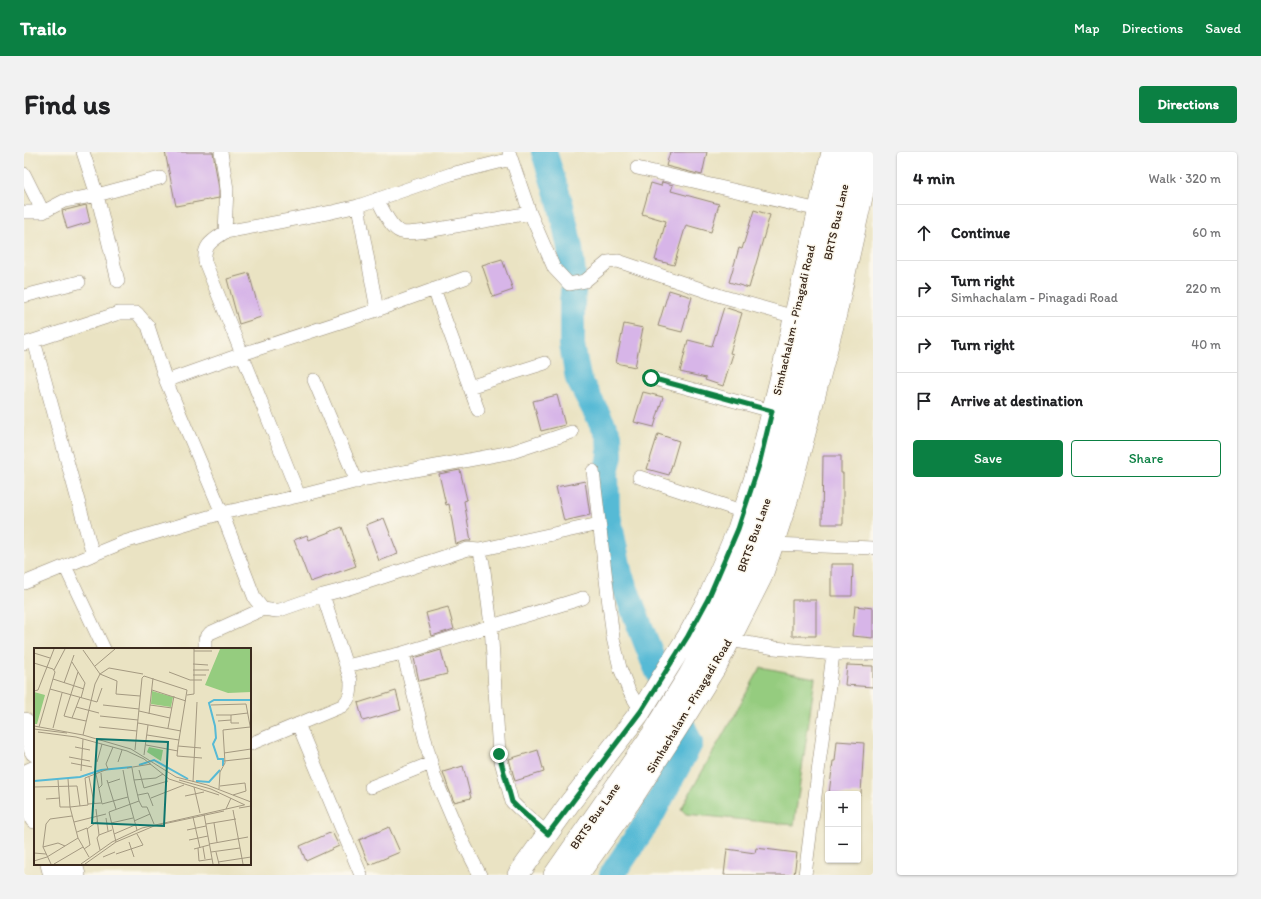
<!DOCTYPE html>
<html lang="en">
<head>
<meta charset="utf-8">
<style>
	body { margin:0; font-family:Itim,sans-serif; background:#f2f2f2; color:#202124 }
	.controls { position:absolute; right:12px; bottom:12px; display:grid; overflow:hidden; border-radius:4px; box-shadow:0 1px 3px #0004 }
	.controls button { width:36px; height:36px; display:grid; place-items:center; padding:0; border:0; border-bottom:1px solid #e0e0e0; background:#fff; color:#202124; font:20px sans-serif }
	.stop { position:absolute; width:12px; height:12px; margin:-9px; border:3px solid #0b8043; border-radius:50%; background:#fff }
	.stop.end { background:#0b8043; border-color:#fff; box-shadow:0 1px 4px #0008 }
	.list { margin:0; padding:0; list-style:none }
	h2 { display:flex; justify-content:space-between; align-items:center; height:52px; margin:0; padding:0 16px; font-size:17px }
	h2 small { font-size:13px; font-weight:400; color:#757577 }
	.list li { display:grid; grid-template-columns:26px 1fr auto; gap:12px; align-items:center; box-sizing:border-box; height:56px; padding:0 16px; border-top:1px solid #e0e0e0 }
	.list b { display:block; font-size:15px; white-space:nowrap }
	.list p { margin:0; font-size:13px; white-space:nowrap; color:#757577 }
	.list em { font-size:13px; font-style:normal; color:#757577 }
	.actions { display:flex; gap:8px; padding:12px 16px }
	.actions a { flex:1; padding:9px 0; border:1px solid #0b8043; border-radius:4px; text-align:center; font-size:14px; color:#0b8043 }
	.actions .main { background:#0b8043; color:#fff }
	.icon { flex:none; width:22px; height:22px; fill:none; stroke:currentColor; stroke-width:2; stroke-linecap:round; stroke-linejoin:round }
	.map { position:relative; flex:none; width:849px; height:723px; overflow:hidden; border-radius:4px }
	header { display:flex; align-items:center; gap:24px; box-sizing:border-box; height:56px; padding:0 20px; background:#0b8043; color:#fff }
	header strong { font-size:19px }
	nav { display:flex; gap:22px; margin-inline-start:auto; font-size:14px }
	.intro { display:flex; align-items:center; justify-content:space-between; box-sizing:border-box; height:96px; padding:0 24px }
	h1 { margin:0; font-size:28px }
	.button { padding:10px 18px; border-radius:4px; background:#0b8043; color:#fff; font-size:14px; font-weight:700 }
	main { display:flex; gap:24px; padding:0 24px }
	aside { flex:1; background:#fff; border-radius:4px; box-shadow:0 1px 3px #0004 }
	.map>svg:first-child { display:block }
</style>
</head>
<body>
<header>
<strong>Trailo</strong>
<nav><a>Map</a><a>Directions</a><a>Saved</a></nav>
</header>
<div class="intro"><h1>Find us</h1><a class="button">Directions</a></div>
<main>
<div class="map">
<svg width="849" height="723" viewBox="0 0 849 723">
	<rect width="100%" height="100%" fill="#fbf7ec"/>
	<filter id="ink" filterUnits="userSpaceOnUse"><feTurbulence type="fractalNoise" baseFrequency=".025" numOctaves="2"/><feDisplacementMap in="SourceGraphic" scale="8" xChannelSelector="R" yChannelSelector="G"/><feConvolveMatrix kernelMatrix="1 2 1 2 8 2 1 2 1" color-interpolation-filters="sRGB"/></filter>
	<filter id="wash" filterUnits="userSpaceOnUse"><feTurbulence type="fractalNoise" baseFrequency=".012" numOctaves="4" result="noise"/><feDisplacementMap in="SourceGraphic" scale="16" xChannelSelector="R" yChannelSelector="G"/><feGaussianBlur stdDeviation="0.9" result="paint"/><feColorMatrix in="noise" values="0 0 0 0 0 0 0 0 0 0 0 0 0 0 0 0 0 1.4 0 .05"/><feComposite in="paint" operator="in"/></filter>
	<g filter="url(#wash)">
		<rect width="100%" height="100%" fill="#eae3c3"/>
		<path fill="#95cc7f" stroke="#687b4e" d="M737,515L791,526L770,673L662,662L657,657Z"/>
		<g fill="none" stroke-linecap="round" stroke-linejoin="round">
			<path stroke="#57bad5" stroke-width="26" d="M520,0L537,54L546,96L550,131L548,151V193L554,226L585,284L586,304L582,321L583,358L596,423L629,508L666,591L627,664L588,723"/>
		</g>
		<g id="blocks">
			<path fill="#d7b5e8" d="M141,0H189L195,37V46L152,54Z
				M646,0H683L678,23L642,14Z
				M638,30L649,33L647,39L695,52L687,80L662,73L650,113L631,108L642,69L618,62L627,31L637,34Z
				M62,53L66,70L43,77L38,59Z
				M730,58L746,63L725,136L705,130L715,96L718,97Z
				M478,107L489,138L469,145L458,113Z
				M225,121L237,165L215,172L203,127Z
				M645,138L668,145L658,180L634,174Z
				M700,155L718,161L706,201L709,202L699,234L681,228L682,226L656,220L664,188L688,194Z
				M600,172L619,176L611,215L592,211Z
				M619,240L639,245L630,275L610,270Z
				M533,243L541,273L517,279L509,249Z
				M634,282L655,289L645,323L623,317Z
				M799,304H817V321H819V372H798Z
				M436,318L443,348L440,349L447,389H442L432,392L425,352L422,353L415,322Z
				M561,329L566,363L540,369L532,335Z
				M360,366L374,402L355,409L342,373Z
				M318,375L332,414L286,430L270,388L283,383L285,388Z
				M807,412H829L828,444H807Z
				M768,448H792V484H768Z
				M831,454L849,456V486L828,484Z
				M424,455L430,477L408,484L402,461Z
				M417,498L423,522L395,529L390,506Z
				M823,513L849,514V535L821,533Z
				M372,539L377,558L339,569L334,551Z
				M813,589L840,591L837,642H805L809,609H811Z
				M514,598L520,620L491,629L485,607Z
				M439,614L447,646L430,650L424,635L419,620Z
				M365,675L376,700L345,713L335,688Z
				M308,680L315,694L282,709L276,694Z
				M732,696L773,701L770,723H700L703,697L731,701Z"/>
		</g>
	</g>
	<g filter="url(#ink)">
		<use href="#blocks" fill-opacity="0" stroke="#928670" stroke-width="1"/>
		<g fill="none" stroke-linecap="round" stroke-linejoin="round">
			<defs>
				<path id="street" d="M59,0L73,43L94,129
					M197,0L203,37L201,80
					M485,0L506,61L530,116L545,132L561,129L584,110L594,109L697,144L771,165
					M613,16L795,58
					M0,22L19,60
					M353,47C359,57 366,76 377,80C385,82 395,80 403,79L506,61
					M334,54L353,158
					M0,60H19L40,49L73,43L136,26
					M410,137L454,258
					M0,144L55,130
					M10,189L69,403
					M0,192L95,161H113L124,174L142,229L198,361L231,447L239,457L253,459L299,443L322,437L444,397L455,398L459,411L467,473L475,602L488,650L495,657L524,682
					M627,226L748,259
					M290,228L333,330
					M142,229L218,202L353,158L441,126
					M445,235L521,211
					M569,319L589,486L596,516L605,539L617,559
					M615,325L720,360
					M275,344L342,327L488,300L548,280
					M749,392L849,396
					M455,398L575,372
					M41,414L80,497
					M0,431L100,390L198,361L275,344L181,110C179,93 188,89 201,80L308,60L334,54L427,22L487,7
					M706,488L751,496L809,502H849
					M181,497V487L186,481L239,457
					M322,514L379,501
					M274,572L337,723
					M226,592L318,554C327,546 327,540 327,529L299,443
					M347,635L407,611
					M456,723L435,682L411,626L379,501L559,446
					M781,723L809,502"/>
				<path id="primary" d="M0,571L11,599
					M0,624L11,619
					M0,634L11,666
					M27,712L30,723
					M48,712L51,723
					M494,723L545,652L617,559L664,484L684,447L714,377L735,313L757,224L808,0
					M530,723L629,581L665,523L686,486L726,400L753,318L768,265L828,0
					M554,723L605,651L665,558L694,511L737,426L749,392L764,346L812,162L848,0"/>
			</defs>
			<use href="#street" stroke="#928670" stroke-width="14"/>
			<use href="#primary" stroke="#928670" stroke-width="22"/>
			<use href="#street" stroke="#fff" stroke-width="13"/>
			<use href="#primary" stroke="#fff" stroke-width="21"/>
		</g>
	</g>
	<g fill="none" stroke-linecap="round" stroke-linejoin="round" filter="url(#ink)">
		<path stroke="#0b8043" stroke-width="5" d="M475,602L488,650L495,657L524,682L617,559L664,484L684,447L714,377L735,313L748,259L627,226"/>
	</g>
	<g text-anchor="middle" stroke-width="3" stroke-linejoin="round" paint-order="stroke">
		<g font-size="12" fill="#3b2a1e" stroke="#fbf7ec">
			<text transform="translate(812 70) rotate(-77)" y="4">BRTS Bus Lane</text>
			<text transform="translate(770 168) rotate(-77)" y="4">Simhachalam - Pinagadi Road</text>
			<text transform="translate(730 383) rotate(-70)" y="4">BRTS Bus Lane</text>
			<text transform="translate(665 554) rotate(-59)" y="4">Simhachalam - Pinagadi Road</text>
			<text transform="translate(571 664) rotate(-55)" y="4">BRTS Bus Lane</text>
		</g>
	</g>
	<g transform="translate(10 496)">
		<rect width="217" height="217" fill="#eae3c3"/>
		<path d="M186,1H217V44L194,45L171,37ZM118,43L139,49L137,59L117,56ZM0,44L11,47L3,76H0ZM115,99L129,102L127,113L113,104Z" fill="#95cc7f"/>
		<path fill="none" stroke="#57bad5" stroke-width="2" d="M105,117L120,112L154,131M189,118V111H184L179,96L182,90L181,78L175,55L180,52H217M0,133L46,129L67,122L98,119M162,133L175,134L186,122"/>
		<path fill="none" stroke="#a49981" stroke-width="1" d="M49,2L66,26L83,33L82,46L106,48M160,3H178M0,5L16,10M38,14L51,35L47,50M0,15L19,21L21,24L5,79M159,16L174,17M61,18L81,1M20,22L31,1M159,22H175M135,24L156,32H168M159,27H172M19,31L50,41M30,35L40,7M16,41L63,54L68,40M118,42L152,53M0,43L4,42L20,1M153,47L160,46V1M46,49L38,70L52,73M69,57L105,61M116,57L138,60M177,57L212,56L217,83M42,59L65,65M105,63L136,70M115,66L119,30M182,67H197M66,68L104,72M38,70L30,68L44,24M184,73L197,72M104,75L147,83M205,75H197V67L214,65M0,78L49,87L97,101L142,129L173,137L217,154M65,79L103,83M19,80L28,45M134,80L140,48M0,81L33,85M4,84L42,89L93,103L110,111L135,131L185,147M49,87L61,36L66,26L75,20L109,26M113,87L145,92M112,97L144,103M41,99L56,102M167,100L144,98L143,108L168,110M101,102L108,30L110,28L153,42L144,98M190,105L217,101M110,107L114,77M35,109L56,113M190,113L217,110M63,114L68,96M84,114L88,102M37,115L58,119M93,120L117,116M98,120L100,132M89,122L94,149M105,122L110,140L134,133M47,123L49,91M62,126L68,156L94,149L103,182M55,129L60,155M24,132L26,159H36L34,131M73,132L82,161M145,132L177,141L211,157M159,134L163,54M74,135L86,131M186,138L211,135L212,143L199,147M0,139L43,138L46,158M160,139L166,165M65,140L68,137L67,125M185,141L186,124L191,115L189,82L216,79M104,147L114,145L119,158M151,148L170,144M117,150L150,137M12,151L26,150M105,153L108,159H113L120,176M54,156L67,155M205,160L217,158M62,161L65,187L78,182M192,161L197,150M199,162L209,216M170,166L179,216M159,169L166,200M72,170L74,183M100,173L116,166M40,174L72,166M77,175L99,170M180,175L183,194M172,176L202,171M53,181L64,173M153,182L172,178M43,184L53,180L56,197L50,201M80,186L101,177M65,187L63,190L66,202M155,192L174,188M82,194L75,164L105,153L100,132L122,130L129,126M95,194L100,209M175,196L214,189M9,199L24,195L31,198M169,199L171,211M164,200L165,213L178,211M160,201L175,197M177,204L206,200M182,204L185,216M0,205L12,206M82,206L109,197L103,186M55,209L44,190L36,159L54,157L51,130L74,121L72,116L79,99M69,209L81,204M0,213L13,209L44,190M184,214L217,209M17,216L9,199L12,176L16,171L38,168M20,216L49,199M47,216L78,194L108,180L210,157M51,216L82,194L120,178L190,163"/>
		<path fill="#0f766e" fill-opacity="0.15" stroke="#0f766e" stroke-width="2" d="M63,91L134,94L130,178L58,175Z"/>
		<rect width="217" height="217" fill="none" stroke="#3b2a1e" stroke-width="2"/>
	</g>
</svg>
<div class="controls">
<button>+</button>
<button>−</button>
</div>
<div class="stop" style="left:627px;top:226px"></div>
<div class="stop end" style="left:475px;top:602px"></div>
</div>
<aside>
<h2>4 min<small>Walk · 320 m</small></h2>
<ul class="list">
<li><svg class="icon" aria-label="ahead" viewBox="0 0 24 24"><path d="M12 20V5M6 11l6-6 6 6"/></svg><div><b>Continue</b></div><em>60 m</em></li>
<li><svg class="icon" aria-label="right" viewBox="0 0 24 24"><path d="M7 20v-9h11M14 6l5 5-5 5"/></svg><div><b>Turn right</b><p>Simhachalam - Pinagadi Road</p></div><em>220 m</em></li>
<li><svg class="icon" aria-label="right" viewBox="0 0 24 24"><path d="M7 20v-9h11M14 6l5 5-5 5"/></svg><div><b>Turn right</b></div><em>40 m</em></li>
<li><svg class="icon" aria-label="arrive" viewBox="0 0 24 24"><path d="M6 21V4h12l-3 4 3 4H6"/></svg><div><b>Arrive at destination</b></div></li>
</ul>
<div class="actions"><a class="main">Save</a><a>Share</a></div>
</aside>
</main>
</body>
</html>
